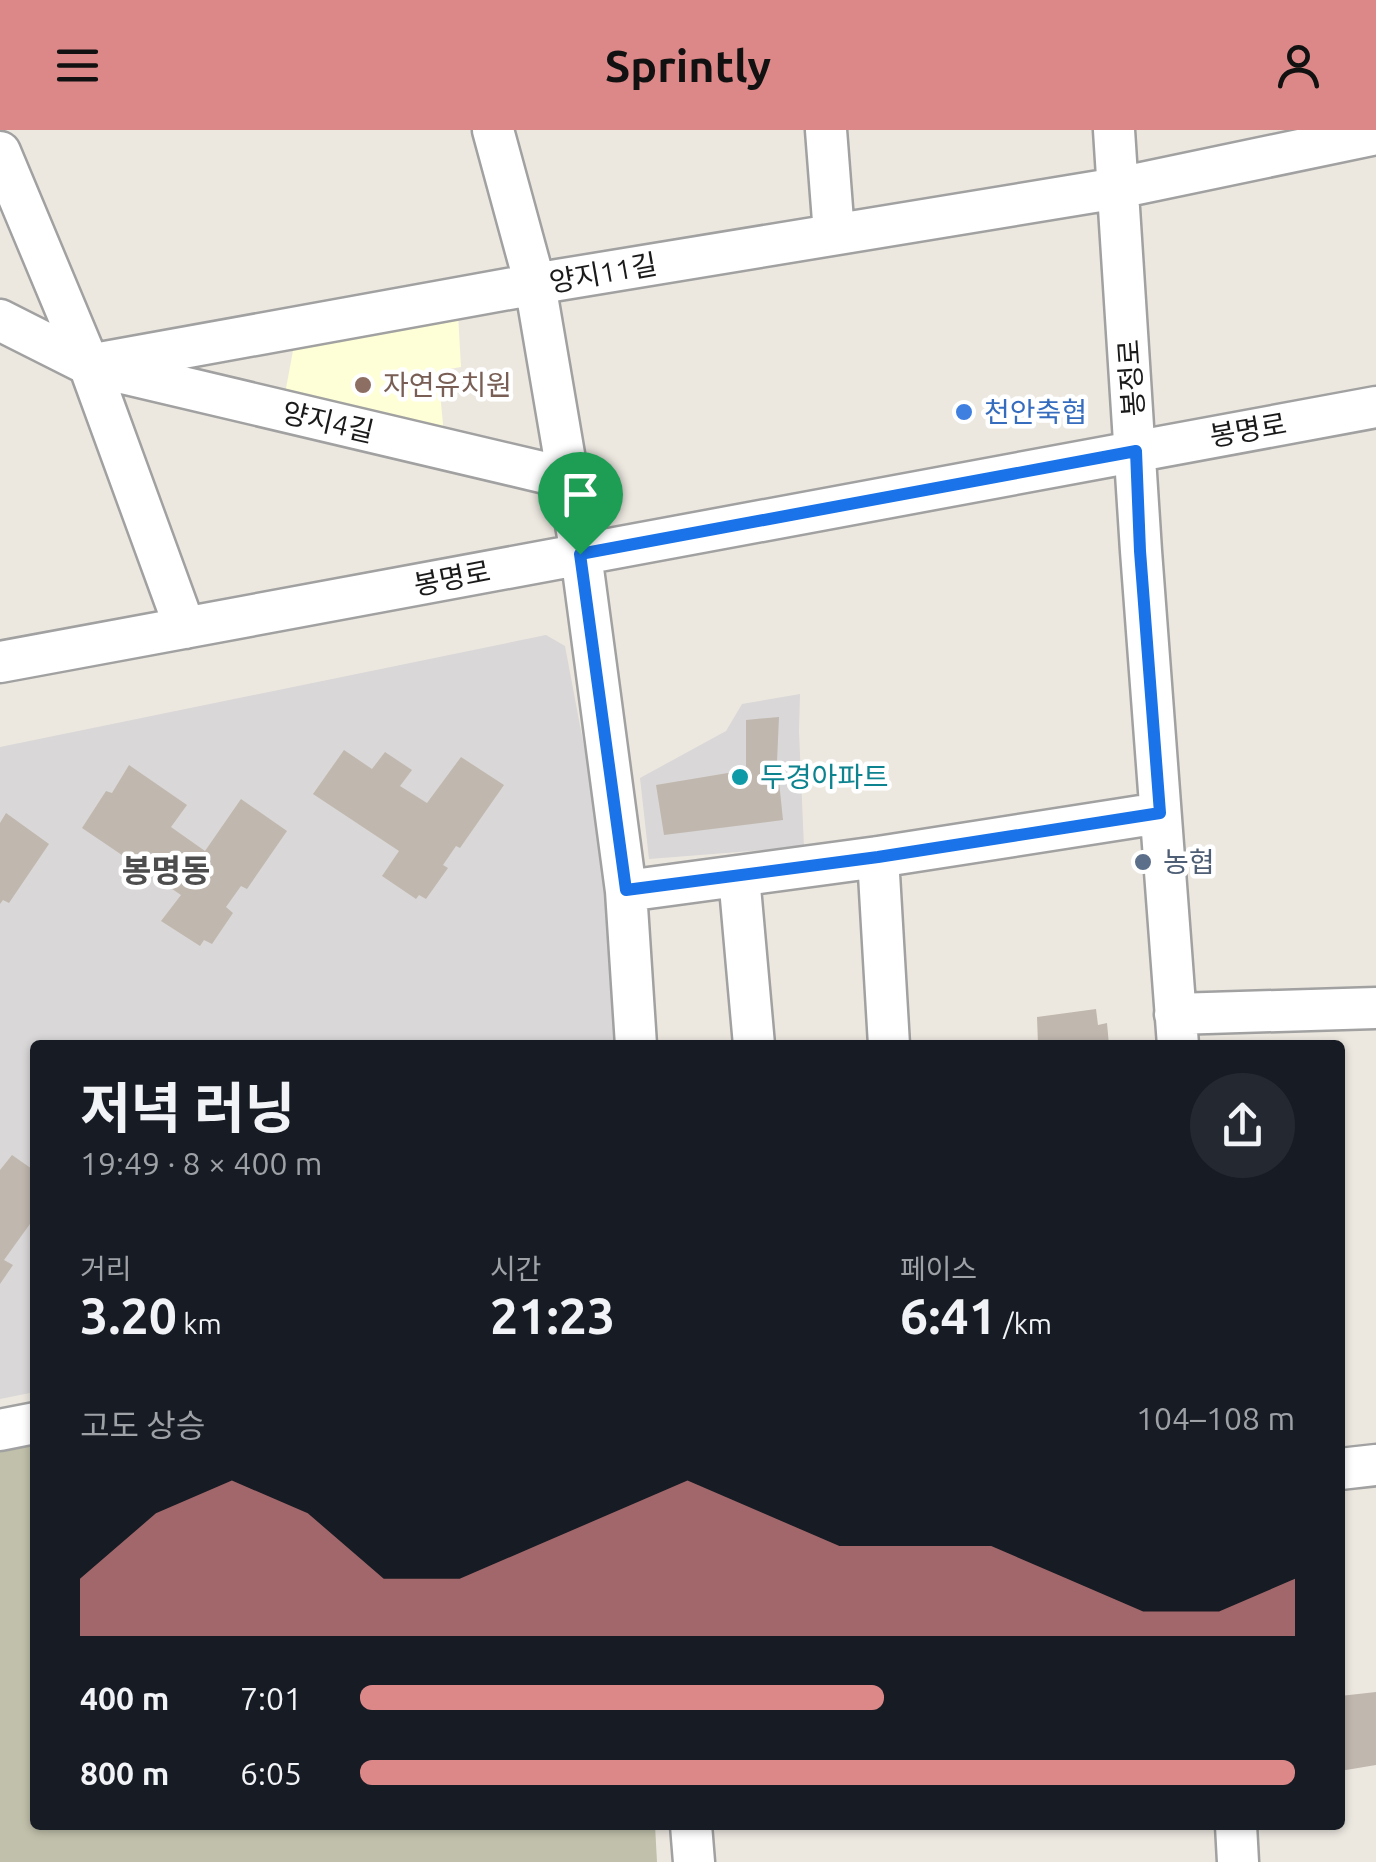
<!DOCTYPE html>
<html lang="ko">
<meta charset="utf-8">
<style>
body{margin:0;font-family:Ubuntu,"Noto Sans KR",sans-serif;background:#242831;color:#f1f3f6;height:100vh;display:flex;flex-direction:column;font-size:38px;white-space:nowrap}
*{box-sizing:border-box;margin:0}
p{font-size:32px;color:#9ea1a6}
.icon{flex:none;width:55px;height:55px;fill:none;stroke:currentColor;stroke-width:2;stroke-linecap:round;stroke-linejoin:round}
.map{position:relative;flex:1;overflow:hidden}
.sheet{position:absolute;left:30px;top:910px;width:1315px;height:790px;display:flex;flex-direction:column;background:#171b24;border-radius:10px;box-shadow:0 2px 8px #0004}
.sheet>*{flex:none}
.pin{position:absolute;display:grid;place-items:center;width:85px;height:85px;color:#fff;margin:-102px -42px;border-radius:50% 50% 50% 0;rotate:-45deg;box-shadow:0 0 10px #0007}
.pin .icon{rotate:45deg}
.round{display:grid;place-items:center;flex:none;width:105px;height:105px;border-radius:52px;background:#242831}
.overview{display:flex;align-items:center;justify-content:space-between;height:170px;padding:0 50px}
h1{font-size:55px;font-weight:700;line-height:75px}
.metrics{display:grid;grid-template-columns:repeat(3,1fr);gap:15px;height:170px;padding:10px 50px}
.metrics div{display:grid;align-content:center}
.metrics b{font-size:50px;font-weight:700}
.metrics small{font-size:28px;font-weight:400}
.metrics p{font-size:28px}
.chart{height:280px;padding:20px 50px}
.chart p{display:flex;justify-content:space-between}
.chart svg{width:100%;height:180px;margin-top:10px;fill:#d88;opacity:.7}
ul{padding:0 50px;list-style:none;font-size:32px}
li{display:grid;grid-template-columns:160px 120px 1fr;align-items:center;height:75px}
li i{height:25px;border-radius:12px;background:#d88}
header{display:flex;justify-content:space-between;align-items:center;height:130px;padding:0 50px;background:#d88;color:#111;font-size:45px;font-weight:700}
.map>svg:first-child{display:block}
.residential{fill:#d9d7d7}
.education{fill:#feffd6}
.construction{fill:#c0c0ab}
.building{fill:#c0b8af}
.lines{fill:none;stroke-linecap:round;stroke-linejoin:round}
.minor-casing{stroke:#a1a1a1;stroke-width:45}
.minor{stroke:#fff;stroke-width:40}
.route-casing{stroke:#fff;stroke-width:20}
.route{stroke:#1a73e8;stroke-width:12}
.education-dot{fill:#8d6e63;stroke:#fff;stroke-width:4}
.shop-dot{fill:#3f7fe0;stroke:#fff;stroke-width:4}
.culture-dot{fill:#0f9aa8;stroke:#fff;stroke-width:4}
.service-dot{fill:#5c6f8a;stroke:#fff;stroke-width:4}
.labels{text-anchor:middle;stroke-width:9;stroke-linejoin:round;paint-order:stroke}
.street-label{font-size:28px;fill:#1a1a1a;stroke:#fff}
.education-label{font-size:28px;fill:#785e54;stroke:#fff;text-anchor:start}
.shop-label{font-size:28px;fill:#366cbe;stroke:#fff;text-anchor:start}
.culture-label{font-size:28px;fill:#0d838f;stroke:#fff;text-anchor:start}
.service-label{font-size:28px;fill:#4e5e75;stroke:#fff;text-anchor:start}
.quarter-label{font-size:32px;font-weight:bold;fill:#4d4d4d;stroke:#fff}
</style>
<header><svg class="icon" aria-label="menu" viewBox="0 0 24 24"><path d="M4 6h16M4 12h16M4 18h16"/></svg>Sprintly<svg class="icon" aria-label="person" viewBox="0 0 24 24"><circle cx="12" cy="8" r="4"/><path d="M4 21q1-7 8-7t8 7"/></svg></header>
<div class="map">
<svg width="1376" height="1732" viewBox="0 0 1376 1732">
<rect width="100%" height="100%" fill="#ece8e0"/>
<path class="residential" d="M546,505L565,516L615,781L621,915H35V1262L0,1269V617Z
M800,564L799,602L804,717L649,729L640,648L726,601L742,574Z"/>
<path class="education" d="M458,184L461,237L438,241L444,305L284,269L295,210Z"/>
<path class="construction" d="M35,1308V1695H655L657,1732H0V1315Z"/>
<path class="building" d="M779,587L777,632L783,690L664,705L656,655L746,640V590Z
M344,620L372,639L385,622L412,640L400,656L427,673L461,627L504,655L460,718L456,716L443,735L448,738L426,769L419,765L416,769L382,746L399,721L313,664Z
M129,635L187,675L171,697L205,721L241,669L287,701L247,759L241,756L226,777L233,783L212,814L204,810L200,816L161,791L181,765L82,698L106,661L112,663Z
M6,683L49,714L9,773L3,770L0,774V693Z
M1096,879L1098,895L1107,893L1109,915H1038L1037,887Z
M12,1025L35,1041V1087L4,1130L13,1135L0,1154V1040Z
M1376,1562V1635L1340,1641V1566Z"/>
<g class="lines">
<defs>
<path id="minor" d="M493,0L535,154L581,424L626,761L636,915
M826,0L834,104
M1114,0L1141,421L1178,915
M0,22L89,235L185,498
M0,190L89,235L567,348
M89,235L558,150L1118,58L1376,4
M0,532L1376,277
M878,727L889,915
M739,746L754,915
M626,761L878,727L1160,683
M1175,884L1376,878
M0,1300L35,1293
M1340,1339L1376,1335
M691,1695L694,1732
M1236,1695L1238,1732"/>
</defs>
<use href="#minor" class="minor-casing"/>
<use href="#minor" class="minor"/>
</g>
<g class="lines">
<defs>
<path id="route" d="M1136,321L1140,421L1160,683L878,727L626,760L580,424Z"/>
</defs>
<use href="#route" class="route-casing"/>
<use href="#route" class="route"/>
</g>
<circle class="education-dot" cx="363" cy="255" r="10"/>
<circle class="shop-dot" cx="964" cy="282" r="10"/>
<circle class="culture-dot" cx="740" cy="647" r="10"/>
<circle class="service-dot" cx="1143" cy="732" r="10"/>
<g class="labels">
<g class="street-label">
<text transform="translate(603 143) rotate(-10)" y="10">양지11길</text>
<text transform="translate(1131 248) rotate(-94)" y="10">봉정로</text>
<text transform="translate(328 292) rotate(13)" y="10">양지4길</text>
<text transform="translate(1248 300) rotate(-10)" y="10">봉명로</text>
<text transform="translate(452 448) rotate(-11)" y="10">봉명로</text>
</g>
<g class="education-label">
<text x="383" y="265">자연유치원</text>
</g>
<g class="shop-label">
<text x="984" y="292">천안축협</text>
</g>
<g class="culture-label">
<text x="760" y="657">두경아파트</text>
</g>
<g class="service-label">
<text x="1163" y="742">농협</text>
</g>
<g class="quarter-label">
<text x="166" y="752">봉명동</text>
</g>
</g>
</svg>
<div class="pin" style="left:580px;top:424px;background:#1e9e55"><svg class="icon" aria-label="arrive" viewBox="0 0 24 24"><path d="M6 21V4h12l-3 4 3 4H6"/></svg></div>
<section class="sheet">
<div class="overview"><div><h1>저녁 러닝</h1><p>19:49 · 8 × 400 m</p></div><a class="round"><svg class="icon" aria-label="share" viewBox="0 0 24 24"><path d="M12 15V3M7 8l5-5 5 5M5 13v7h14v-7"/></svg></a></div>
<div class="metrics">
<div><p>거리</p><b>3.20<small> km</small></b></div>
<div><p>시간</p><b>21:23</b></div>
<div><p>페이스</p><b>6:41<small> /km</small></b></div>
</div>
<div class="chart"><p><span>고도 상승</span>104–108 m</p>
<svg viewBox="0 0 160 44" preserveAspectRatio="none"><path d="M0 44V30L10 14L20 6L30 14L40 30L50 30L60 22L70 14L80 6L90 14L100 22L110 22L120 22L130 30L140 38L150 38L160 30V44z"/></svg>
</div>
<ul>
<li><b>400 m</b>7:01<i style="width:56%"></i></li>
<li><b>800 m</b>6:05<i style="width:100%"></i></li>
</ul>
</section>
</div>
